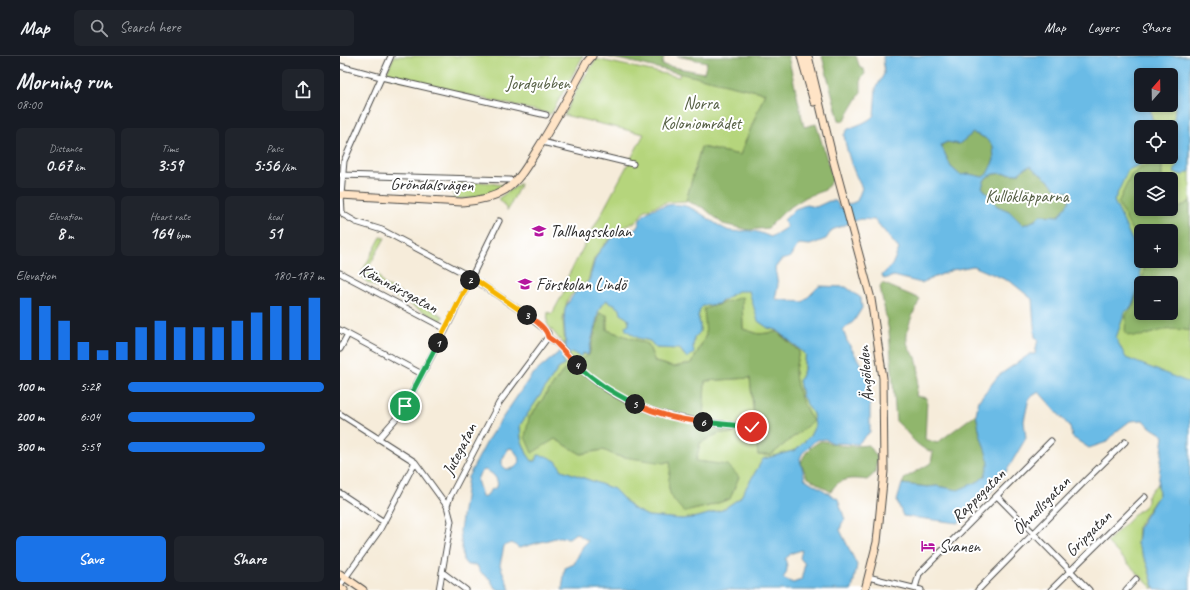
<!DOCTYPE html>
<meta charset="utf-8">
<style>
body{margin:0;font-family:Caveat,sans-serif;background:#20242c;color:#f1f3f6;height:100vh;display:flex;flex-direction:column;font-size:15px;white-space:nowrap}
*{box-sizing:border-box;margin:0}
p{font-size:13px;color:#9ea1a6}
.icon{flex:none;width:22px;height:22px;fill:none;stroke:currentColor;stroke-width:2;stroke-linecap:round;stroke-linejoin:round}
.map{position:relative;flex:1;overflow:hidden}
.side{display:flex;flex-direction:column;background:#171b24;width:340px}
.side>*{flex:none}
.needle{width:26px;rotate:20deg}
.controls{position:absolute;left:794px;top:12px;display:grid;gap:8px}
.controls a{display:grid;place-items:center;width:44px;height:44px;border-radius:6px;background:#171b24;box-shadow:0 2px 6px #0003;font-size:20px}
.pin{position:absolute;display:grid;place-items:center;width:34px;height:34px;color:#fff;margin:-17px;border:2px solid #fff;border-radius:50%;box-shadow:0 1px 4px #0007}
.km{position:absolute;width:20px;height:20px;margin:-10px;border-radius:50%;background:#222;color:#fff;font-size:11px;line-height:20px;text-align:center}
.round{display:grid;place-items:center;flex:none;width:42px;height:42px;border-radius:6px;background:#20242c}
.headline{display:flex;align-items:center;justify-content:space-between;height:68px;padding:0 16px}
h1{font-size:22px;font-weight:800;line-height:30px}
.stats{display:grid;grid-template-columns:repeat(3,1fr);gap:6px;height:68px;padding:4px 16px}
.stats div{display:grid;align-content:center;border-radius:6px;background:#20242c;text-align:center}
.stats b{font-size:17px;font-weight:800}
.stats small{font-size:11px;font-weight:400}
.stats p{font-size:11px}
.chart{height:112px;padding:8px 16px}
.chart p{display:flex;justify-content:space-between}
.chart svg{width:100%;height:72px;margin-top:4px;stroke:#1a73e8;stroke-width:6}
.cta{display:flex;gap:8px;margin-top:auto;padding:8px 16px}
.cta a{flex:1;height:46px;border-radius:6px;background:#1a73e8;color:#fff;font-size:16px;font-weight:800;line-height:46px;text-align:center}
.cta a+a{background:#20242c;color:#f1f3f6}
ul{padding:0 16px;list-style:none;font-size:13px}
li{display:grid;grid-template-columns:64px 48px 1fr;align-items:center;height:30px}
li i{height:10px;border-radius:5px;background:#1a73e8}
header{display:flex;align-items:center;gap:24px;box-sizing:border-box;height:56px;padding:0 20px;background:#171b24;border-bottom:1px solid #363941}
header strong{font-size:19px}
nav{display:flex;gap:22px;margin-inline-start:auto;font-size:14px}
.search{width:280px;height:36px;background:#20242c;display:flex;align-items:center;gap:10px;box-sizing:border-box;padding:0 14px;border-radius:6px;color:#9ea1a6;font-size:15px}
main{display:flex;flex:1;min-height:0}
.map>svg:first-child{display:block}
.green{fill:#b5d57c;stroke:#708054;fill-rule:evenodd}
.forest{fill:#90b66c;stroke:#5e704c}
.water{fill:#6bbbe6;stroke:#4b7388;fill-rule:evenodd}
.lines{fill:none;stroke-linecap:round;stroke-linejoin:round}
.street-casing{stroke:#494845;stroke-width:7}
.secondary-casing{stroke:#494845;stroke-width:9}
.street{stroke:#fff;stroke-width:5}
.secondary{stroke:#ffe4c6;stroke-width:7}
.split-1-casing{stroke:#fff;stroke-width:8}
.split-2-casing{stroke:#fff;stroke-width:8}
.split-3-casing{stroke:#fff;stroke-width:8}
.split-4-casing{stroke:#fff;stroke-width:8}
.split-5-casing{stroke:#fff;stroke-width:8}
.split-6-casing{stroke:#fff;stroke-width:8}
.split-7-casing{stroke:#fff;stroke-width:8}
.split-1{stroke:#22a559;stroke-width:5}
.split-2{stroke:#f5b400;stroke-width:5}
.split-3{stroke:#f5b400;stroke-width:5}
.split-4{stroke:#f0652b;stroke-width:5}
.split-5{stroke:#22a559;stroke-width:5}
.split-6{stroke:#f0652b;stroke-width:5}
.split-7{stroke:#22a559;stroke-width:5}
.labels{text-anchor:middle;stroke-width:4;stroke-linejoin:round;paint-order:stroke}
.park-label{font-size:17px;fill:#545e43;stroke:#fff}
.street-label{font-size:17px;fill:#2b2b2b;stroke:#fff}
.poi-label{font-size:17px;fill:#2b2b2b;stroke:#fff;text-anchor:start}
</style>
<header>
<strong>Map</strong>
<div class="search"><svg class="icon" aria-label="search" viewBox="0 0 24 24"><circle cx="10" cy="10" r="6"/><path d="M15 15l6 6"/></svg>Search here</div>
<nav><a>Map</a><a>Layers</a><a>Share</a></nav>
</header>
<main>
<section class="side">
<div class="headline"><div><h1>Morning run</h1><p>08:00</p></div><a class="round"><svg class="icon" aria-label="share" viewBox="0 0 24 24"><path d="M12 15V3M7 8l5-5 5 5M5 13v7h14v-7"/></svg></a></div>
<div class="stats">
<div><p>Distance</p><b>0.67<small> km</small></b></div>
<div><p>Time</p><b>3:59</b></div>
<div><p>Pace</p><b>5:56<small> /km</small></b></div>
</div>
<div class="stats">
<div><p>Elevation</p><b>8<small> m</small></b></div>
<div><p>Heart rate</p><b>164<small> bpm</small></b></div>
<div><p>kcal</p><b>51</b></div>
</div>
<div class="chart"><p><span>Elevation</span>180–187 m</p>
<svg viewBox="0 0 160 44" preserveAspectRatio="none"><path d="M5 44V6M15 44V11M25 44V20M35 44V33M45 44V38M55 44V33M65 44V24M75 44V20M85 44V24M95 44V24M105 44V24M115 44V20M125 44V15M135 44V11M145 44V11M155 44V6"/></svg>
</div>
<ul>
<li><b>100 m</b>5:28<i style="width:100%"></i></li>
<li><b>200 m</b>6:04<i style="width:65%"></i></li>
<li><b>300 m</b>5:59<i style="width:70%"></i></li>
</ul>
<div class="cta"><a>Save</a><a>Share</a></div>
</section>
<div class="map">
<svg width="850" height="534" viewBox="0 0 850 534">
<rect width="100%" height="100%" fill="#fff"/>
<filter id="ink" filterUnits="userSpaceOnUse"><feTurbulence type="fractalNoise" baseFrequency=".025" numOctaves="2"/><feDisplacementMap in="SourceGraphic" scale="8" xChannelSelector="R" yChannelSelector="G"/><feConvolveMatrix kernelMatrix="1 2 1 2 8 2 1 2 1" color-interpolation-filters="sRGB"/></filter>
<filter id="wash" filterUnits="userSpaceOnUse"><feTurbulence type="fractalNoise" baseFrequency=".012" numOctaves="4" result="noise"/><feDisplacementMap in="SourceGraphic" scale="16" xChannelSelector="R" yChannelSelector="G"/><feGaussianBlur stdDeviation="0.9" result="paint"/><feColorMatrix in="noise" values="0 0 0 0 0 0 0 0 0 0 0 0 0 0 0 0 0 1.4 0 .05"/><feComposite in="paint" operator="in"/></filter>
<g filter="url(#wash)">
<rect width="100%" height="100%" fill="#f6ecda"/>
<path class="green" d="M54,0H243L211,58L49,21L46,19Z
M797,0H850V335L795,314L739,245L785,169L774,145L778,135ZM801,19H831V49H801ZM801,71H831V101H801ZM801,123H831V153H801ZM801,175H831V205H801ZM801,227H831V257H801Z
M256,3L339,21L340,17L425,37L400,99L361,91L346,145L327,146L305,154L296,166L281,172L264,189L254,203L248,225L231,239L227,245L223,263L225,290L207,268L208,256L212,258L225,234L228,220L304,78L224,59L240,28Z
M113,126L129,129C139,122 153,129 165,129C150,140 132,144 114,142Z
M181,127L168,154H167L159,142Z
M41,181L45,182L28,212L38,218L43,228L103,260L101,265L27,226L21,221L22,216Z
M410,234L418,265L428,272L436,274L466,299L464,304V314L459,325L462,340L473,358L475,370L470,380L456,394L423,403L400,442L382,454L358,461L342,463L308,460L292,452L274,433L222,414L216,405L197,400L195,405H192L187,398L181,383L180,369L218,313L224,309L223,303L232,296L240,301L242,297L248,299L259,253L262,248L267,244L268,246L275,248L280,253L281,258L289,264V268L286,274L298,282L310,285L316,292L340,293L344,299L353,292L354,282C366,274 355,261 360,253C363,247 373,250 378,248C385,245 390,238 397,235C400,234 406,235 410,234ZM402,241L403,273L419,278L437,276L459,295C458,302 455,310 455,317C456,334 464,351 473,365L431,399H418L410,322L365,325L363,363L393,373V378L379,377L360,387L356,405L372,407L390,443L366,451L344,456L329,433L331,411L330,405L277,400L263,394L241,398L215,383L189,362L223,315L233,307L249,300L267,259V274L308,288L315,306L334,311L352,307L366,279Z
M818,428L819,438L798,470L797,488L807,508L814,532L813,533L767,486L796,457L805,450L807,446V441L813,432Z"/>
<path class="forest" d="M265,0H324L322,9L364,17L367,6L337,0H448L464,71L476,68L493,123L485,134L466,141L446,154L428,172L409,174L383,168L364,152L346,145L361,91L400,99L425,37Z
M482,0H516L520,12L524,13L525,18L521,22V36L504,65L499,64Z
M633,77L645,82L653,90L654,104L648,118L643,121L629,118L620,119L611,111L601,89L607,86L619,88Z
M812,101H822V123H801V153H809L811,156L817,160L841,151L850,145V275C842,273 833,273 825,274C811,276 798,285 785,277L786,259L791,253L801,230V257H831V227H802L805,205H831V175H801V185L791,173L778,147L791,119L807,108Z
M690,109L709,125L716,133L730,136L729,146L719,160L701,159L696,164L683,169L669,155L657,150L642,131C643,129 644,124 646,122C653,115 669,118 678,118L684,113Z
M542,227L580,243C572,261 557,286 576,301L579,316L576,340L587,342L585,383L597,387L636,358L640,378L650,406L645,420L639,425L618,435L597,430L588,431L562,428L565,422L591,407L593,396C574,391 571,378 556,365L549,275L540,231Z
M402,241L403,273L419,278L437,276L459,295C458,302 455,310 455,317C456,334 464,351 473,365L431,399H418L410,322L365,325L363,363L393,373V378L379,377L360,387L356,405L388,409L399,421L390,443L366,451L344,456C339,450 330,442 329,433C327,424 332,415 330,405L324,407L277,400L263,394L241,398L215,383L192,397L185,381L189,362L223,315L233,307L249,299L260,257L267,259V274L308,288L315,306L334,311L352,307L366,279L364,253Z
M481,385C486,385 489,387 494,388C502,391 520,390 529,389L537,401L535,417L527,424C513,422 498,421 491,436L467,421L461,407C464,397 472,389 481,385Z"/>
<path class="water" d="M543,0H850V115L843,119L834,117L839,103L831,88V71H801V101H808L806,106L788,114L774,145L799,199L801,225L791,252L785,256L776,282L786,302L850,327V534H815L807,508L797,488L799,471L819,438L818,428L824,380C816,374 809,372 803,364L790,365L777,375L767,386L749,392L732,381L730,371L699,336L689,342L684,365L686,382L666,416L647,441L618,467L563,460L557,445L562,428L588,431L597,430L618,434L639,425L645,420L649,406L640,378L636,358L639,344L658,320L690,298H695L698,283L695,281L692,243L671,226L633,210L612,214L581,227L554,220L544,223L542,219L552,209L559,193L535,164L520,163L492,174L486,183L470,189L459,188L449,202L441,204L435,212L438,229L435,243L463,246L479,230L506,231L521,242L522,252L514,265L503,274L507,285L530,324V376L518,388L493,387L485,383L476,384L462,398L460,403L465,423L498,443L505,464L502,467L500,474L517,509L512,534H222L225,512L234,508L243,490L248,485L236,477L229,482L219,481L179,492L172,487L164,490L160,509L170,534H160L155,532L150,523L140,516L137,509H127L123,504L120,475L128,421L150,380L191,320L226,290L224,266L225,252L228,247L234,238L249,225L255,203L260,194L282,173C287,172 292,175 296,172C299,170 299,167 300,164C305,155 314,152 323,150C352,143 364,163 387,174C394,177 404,174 411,175C418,175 425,179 431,181L447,171L444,164L455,153L466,149L476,151L489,145H496L500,152L517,145L522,132C513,115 507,98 504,79L508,73L523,67L530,63L534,59L536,32L544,18ZM801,19H831V35L835,52L834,64L823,68L812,64L810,49H801ZM633,77L645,82L653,90L654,104L647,118L643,121L629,118L620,119L611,111L601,89L607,86L619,88ZM690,110L709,125L716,133L730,136L729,146L719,160L700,159L696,164L683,169L669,155L657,150L642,131C643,129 644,124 646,122C653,115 669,118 678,118L684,113ZM397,235H409L418,265L428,272L437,274L466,299L464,304V314L459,325L462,340L473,358L475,370L470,380L456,394L423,403L400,442L382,454L358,461L342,463L308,460L292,452L274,433L222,414L216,405L206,400L198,399L195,405H192L187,398L181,383L180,369L218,313L224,309L223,303L232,296L240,301L243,297L248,299L259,254L262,248L267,244L270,248H275L276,251L280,253L281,258L289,264V268L288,270H285L286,274L298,282L310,285L316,292L340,293L347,302L354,297L353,291L354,282L360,276V268L358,260L360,253L363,250L378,248ZM171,392C182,400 182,414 166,413L162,409V404L168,393ZM144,414C151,415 160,423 157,431L151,434L147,439L144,441L142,440L137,424L139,419ZM462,494L460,502L465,508L461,524L453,527L443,522C448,516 448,510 445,503L452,497Z"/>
</g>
<g filter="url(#ink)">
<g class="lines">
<defs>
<path id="street" d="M51,0L4,105L1,139L2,156L4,159L16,166L42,174L131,221L181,255L203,272L208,277V281C225,291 235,310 250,321C301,362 350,365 412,371
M0,10L41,21L206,59
M202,86L293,108
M1,119L170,124
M0,217L106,273
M0,274L82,318
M0,293L8,278
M0,358L75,406L107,450
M38,383L61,357L106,273L159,165
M0,437L44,466
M657,440L749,534
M102,516L126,534
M528,521L581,534
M0,529L39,475L75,406
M575,532L579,518L711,385
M99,534L111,465L107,450L110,441L159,347L208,281
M638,534L748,422L785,386
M711,534L805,441
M786,534L796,523"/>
<path id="secondary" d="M461,0L474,46
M468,0L493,103L531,243L543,322L544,415L542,436L537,486L525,534
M0,139L122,146C137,145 152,142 165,134C180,124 188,108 197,94C215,65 231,36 247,6L252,0
M0,518L23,534
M0,531L4,534"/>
</defs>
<use href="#street" class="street-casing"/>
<use href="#secondary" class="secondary-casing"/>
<use href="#street" class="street"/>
<use href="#secondary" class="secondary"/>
</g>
</g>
<g class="lines" filter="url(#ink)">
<defs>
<path id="split-1" d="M65,350L98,287"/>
<path id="split-2" d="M98,287L130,224"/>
<path id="split-3" d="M130,224L131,221L136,224L187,259"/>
<path id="split-4" d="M187,259C195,265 206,271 208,281L215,286L237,309"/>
<path id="split-5" d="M237,309C256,327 272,336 295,348"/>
<path id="split-6" d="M295,348C317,358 340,364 363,366"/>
<path id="split-7" d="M363,366L412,371"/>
</defs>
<use href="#split-1" class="split-1-casing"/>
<use href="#split-2" class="split-2-casing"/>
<use href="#split-3" class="split-3-casing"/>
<use href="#split-4" class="split-4-casing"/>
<use href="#split-5" class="split-5-casing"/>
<use href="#split-6" class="split-6-casing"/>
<use href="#split-7" class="split-7-casing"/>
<use href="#split-1" class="split-1"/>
<use href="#split-2" class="split-2"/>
<use href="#split-3" class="split-3"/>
<use href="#split-4" class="split-4"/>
<use href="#split-5" class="split-5"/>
<use href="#split-6" class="split-6"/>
<use href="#split-7" class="split-7"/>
</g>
<defs>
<symbol id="school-bare" viewBox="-9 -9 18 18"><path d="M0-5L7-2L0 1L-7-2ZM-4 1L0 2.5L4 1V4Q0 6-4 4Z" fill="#b5179e" stroke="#fff" stroke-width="2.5" paint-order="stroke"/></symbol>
<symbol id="hotel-bare" viewBox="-9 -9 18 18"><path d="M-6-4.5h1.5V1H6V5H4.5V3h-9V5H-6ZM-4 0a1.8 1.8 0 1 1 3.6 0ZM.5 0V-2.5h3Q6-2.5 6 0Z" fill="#b5179e" stroke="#fff" stroke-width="2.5" paint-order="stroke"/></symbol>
</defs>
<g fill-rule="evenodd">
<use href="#school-bare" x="189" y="165" width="20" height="20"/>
<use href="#school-bare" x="175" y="218" width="20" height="20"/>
<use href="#hotel-bare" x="578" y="480" width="20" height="20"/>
</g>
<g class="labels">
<g class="park-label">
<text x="198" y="33">Jordgubben</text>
<text x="361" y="53">Norra<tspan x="361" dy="20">Koloniområdet</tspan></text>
<text x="687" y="146">Kullökläpparna</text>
</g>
<g class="street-label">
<text transform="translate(92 128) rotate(1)" y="6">Gröndalsvägen</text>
<text transform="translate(59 232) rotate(28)" y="6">Kämnärsgatan</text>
<text transform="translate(525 318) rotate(-95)" y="6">Ängöleden</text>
<text transform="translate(119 393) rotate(-63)" y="6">Jutegatan</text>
<text transform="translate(638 439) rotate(-45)" y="6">Rappegatan</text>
<text transform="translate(701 449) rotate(-46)" y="6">Öhnellsgatan</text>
<text transform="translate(748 477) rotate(-45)" y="6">Gripgatan</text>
</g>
<g class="poi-label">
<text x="210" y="181">Tallhagsskolan</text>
<text x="196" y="234">Förskolan Lindö</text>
<text x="599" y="496">Svanen</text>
</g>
</g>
</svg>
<div class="controls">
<a><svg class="needle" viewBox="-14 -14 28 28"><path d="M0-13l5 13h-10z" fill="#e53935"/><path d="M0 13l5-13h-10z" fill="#9ea1a6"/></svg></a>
<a><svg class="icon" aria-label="locate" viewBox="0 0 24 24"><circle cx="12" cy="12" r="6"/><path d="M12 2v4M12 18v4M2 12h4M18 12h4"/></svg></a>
<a><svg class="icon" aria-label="layers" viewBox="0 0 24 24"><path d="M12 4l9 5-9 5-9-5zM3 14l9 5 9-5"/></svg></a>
<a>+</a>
<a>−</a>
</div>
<div class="pin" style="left:65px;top:350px;background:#1e9e55"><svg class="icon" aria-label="arrive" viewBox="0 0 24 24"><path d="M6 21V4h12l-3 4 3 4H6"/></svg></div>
<div class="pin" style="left:412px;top:371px;background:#d93025"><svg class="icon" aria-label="check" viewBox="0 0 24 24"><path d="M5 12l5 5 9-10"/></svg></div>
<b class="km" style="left:98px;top:287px">1</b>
<b class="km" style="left:130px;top:224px">2</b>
<b class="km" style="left:187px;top:259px">3</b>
<b class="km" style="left:237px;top:309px">4</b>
<b class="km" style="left:295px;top:348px">5</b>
<b class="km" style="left:363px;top:366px">6</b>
</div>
</main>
